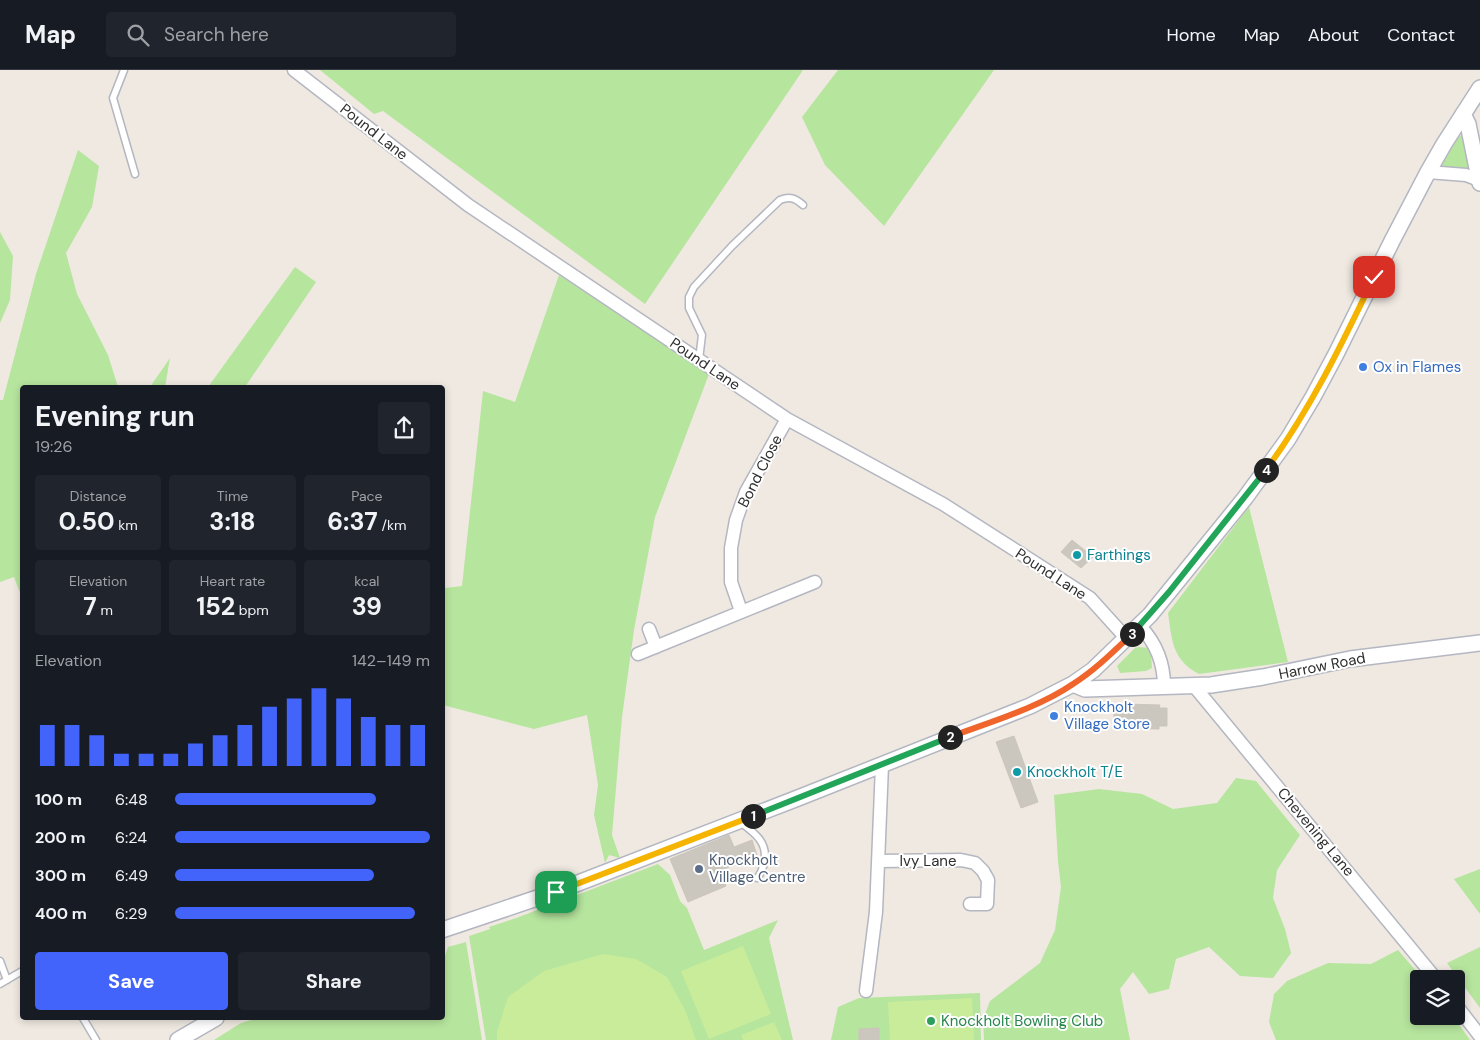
<!DOCTYPE html>
<meta charset="utf-8">
<style>
body{margin:0;font-family:"DM Sans",sans-serif;background:#20242c;color:#f1f3f6;height:100vh;display:flex;flex-direction:column;font-size:19px;white-space:nowrap}
*{box-sizing:border-box;margin:0}
p{font-size:16px;color:#9ea1a6}
.icon{flex:none;width:28px;height:28px;fill:none;stroke:currentColor;stroke-width:2;stroke-linecap:round;stroke-linejoin:round}
.map{position:relative;flex:1;overflow:hidden}
.side{position:absolute;left:20px;top:315px;width:425px;height:635px;display:flex;flex-direction:column;background:#171b24;border-radius:5px;box-shadow:0 2px 8px #0003}
.side>*{flex:none}
.fabs{position:absolute;left:1410px;top:900px;display:grid;gap:10px}
.fabs a{display:grid;place-items:center;width:55px;height:55px;border-radius:5px;background:#171b24;box-shadow:0 2px 8px #0003;font-size:25px}
.pin{position:absolute;display:grid;place-items:center;width:42px;height:42px;color:#fff;margin:-21px;border-radius:10px;box-shadow:0 2px 8px #0006}
.km{position:absolute;width:25px;height:25px;margin:-12px;border-radius:50%;background:#222;color:#fff;font-size:14px;line-height:25px;text-align:center}
.round{display:grid;place-items:center;flex:none;width:52px;height:52px;border-radius:5px;background:#20242c}
.overview{display:flex;align-items:center;justify-content:space-between;height:85px;padding:0 15px}
h1{font-size:28px;font-weight:700;line-height:38px}
.figures{display:grid;grid-template-columns:repeat(3,1fr);gap:8px;height:85px;padding:5px 15px}
.figures div{display:grid;align-content:center;border-radius:5px;background:#20242c;text-align:center}
.figures b{font-size:25px;font-weight:700}
.figures small{font-size:14px;font-weight:400}
.figures p{font-size:14px}
.chart{height:140px;padding:10px 15px}
.chart p{display:flex;justify-content:space-between}
.chart svg{width:100%;height:90px;margin-top:5px;stroke:#4264fb;stroke-width:6}
.action{display:flex;gap:10px;margin-top:auto;padding:10px 15px}
.action a{flex:1;height:58px;border-radius:5px;background:#4264fb;color:#fff;font-size:20px;font-weight:700;line-height:58px;text-align:center}
.action a+a{background:#20242c;color:#f1f3f6}
ul{padding:0 15px;list-style:none;font-size:16px}
li{display:grid;grid-template-columns:80px 60px 1fr;align-items:center;height:38px}
li i{height:12px;border-radius:6px;background:#4264fb}
header{display:flex;align-items:center;gap:30px;box-sizing:border-box;height:70px;padding:0 25px;background:#171b24;border-bottom:1px solid #363941}
header strong{font-size:24px}
nav{display:flex;gap:28px;margin-inline-start:auto;font-size:18px}
.search{width:350px;height:45px;background:#20242c;display:flex;align-items:center;gap:12px;box-sizing:border-box;padding:0 18px;border-radius:5px;color:#9ea1a6;font-size:19px}
.map>svg:first-child{display:block}
.green{fill:#b6e59e}
.pitch{fill:#c9ec9a}
.building{fill:#cbc7bf;stroke:#cbc5ba}
.lines{fill:none;stroke-linecap:round;stroke-linejoin:round}
.service-casing{stroke:#b4b7c1;stroke-width:9}
.minor-casing{stroke:#b4b7c1;stroke-width:15}
.tertiary-casing{stroke:#b4b7c1;stroke-width:18}
.service{stroke:#fff;stroke-width:6}
.minor{stroke:#fff;stroke-width:12}
.tertiary{stroke:#fff;stroke-width:15}
.split-1-casing{stroke:#fff;stroke-width:10}
.split-2-casing{stroke:#fff;stroke-width:10}
.split-3-casing{stroke:#fff;stroke-width:10}
.split-4-casing{stroke:#fff;stroke-width:10}
.split-5-casing{stroke:#fff;stroke-width:10}
.split-1{stroke:#f5b400;stroke-width:6}
.split-2{stroke:#22a559;stroke-width:6}
.split-3{stroke:#f0652b;stroke-width:6}
.split-4{stroke:#22a559;stroke-width:6}
.split-5{stroke:#f5b400;stroke-width:6}
.shop-dot{fill:#3f7fe0;stroke:#fff;stroke-width:2}
.culture-dot{fill:#0f9aa8;stroke:#fff;stroke-width:2}
.service-dot{fill:#5c6f8a;stroke:#fff;stroke-width:2}
.leisure-dot{fill:#2e9e5b;stroke:#fff;stroke-width:2}
.labels{text-anchor:middle;stroke-width:4;stroke-linejoin:round;paint-order:stroke}
.street-label{font-size:15px;fill:#2e2e2e;stroke:#fff}
.shop-label{font-size:15px;fill:#366cbe;stroke:#fff;text-anchor:start}
.culture-label{font-size:15px;fill:#0d838f;stroke:#fff;text-anchor:start}
.service-label{font-size:15px;fill:#4e5e75;stroke:#fff;text-anchor:start}
.leisure-label{font-size:15px;fill:#27864d;stroke:#fff;text-anchor:start}
</style>
<header>
<strong>Map</strong>
<div class="search"><svg class="icon" aria-label="search" viewBox="0 0 24 24"><circle cx="10" cy="10" r="6"/><path d="M15 15l6 6"/></svg>Search here</div>
<nav><a>Home</a><a>Map</a><a>About</a><a>Contact</a></nav>
</header>
<div class="map">
<svg width="1480" height="970" viewBox="0 0 1480 970">
<rect width="100%" height="100%" fill="#efe9e1"/>
<path class="green" d="M320,0H803L645,234L383,41L374,44Z
M838,0H994L884,156L825,95L802,47Z
M1463,65L1470,102L1459,98L1440,99L1458,67Z
M78,80L99,96L92,137L66,183L77,224L108,285L118,317L22,318V528L14,507L0,512V330H3L36,204Z
M0,162L13,186L10,230L0,253Z
M295,197L316,212L245,317H208Z
M559,205L709,304L655,447L634,560L622,647L612,765L620,788L609,785L605,793L594,745L598,715L587,645L534,659L443,635V528L445,518L462,516L483,321L515,332Z
M170,288L165,317H150Z
M1249,437L1288,592L1199,604C1172,590 1172,570 1168,543Z
M1139,577L1148,578L1151,583L1152,598L1146,601L1120,603L1117,596L1135,578Z
M1236,708L1256,711L1300,765L1277,800L1273,828L1285,859L1291,883L1273,908L1240,906L1209,877L1176,889L1169,919L1149,924L1133,902L1120,919L1130,970H984L983,949L990,931L1040,893L1055,860L1061,817L1058,791L1054,725L1099,719L1142,724L1173,739L1217,733Z
M658,794L670,805L680,831L687,838L704,880L778,850L769,868L793,970H486L469,866L490,859L489,857L519,847Z
M1480,799V844L1454,809Z
M466,872L482,970H214L241,953L258,948H442L443,887L445,886L448,877Z
M1480,877V938L1447,893Z
M1398,880L1423,909H1419V946H1453L1470,970H1276L1269,952L1274,924L1287,911L1328,893L1371,894Z
M980,923L981,970H831L838,937L859,928Z"/>
<path class="pitch" d="M743,876L771,944L709,969L681,901Z
M603,884L636,889L667,907L685,940L696,970H497V962L508,927L544,901Z
M972,928L974,970H890L888,932Z
M774,952L782,970H743L741,965Z"/>
<path class="building" d="M1072,470L1093,487L1081,498L1061,482Z
M1122,634L1160,635L1159,638H1167V656H1159V659L1114,658V637H1122Z
M1014,666L1038,732L1021,738L996,672Z
M729,765L734,777L752,770L759,791L747,796L744,791L719,801L726,816L688,832L670,789Z
M879,958V970H859V959Z"/>
<g class="lines">
<defs>
<path id="service" d="M124,0L113,28L135,104
M699,290L702,265L689,238V227L694,217L732,176L780,130C790,126 795,128 803,135
M740,752C755,763 769,773 764,794C762,799 761,804 757,808
M0,891L7,910
M0,914L22,901
M83,948L96,970"/>
<path id="minor" d="M294,0L468,135L787,349L943,434L1090,528L1127,569
M1428,102L1466,105L1479,110
M741,541L731,512V478L736,450L746,422L787,349
M1140,556C1156,573 1164,592 1164,616
M649,559L656,577
M638,584L815,512
M1194,616L1436,909
M879,791L961,790L975,793L983,801L988,810L987,834H970
M866,921L876,842L882,695
M1456,935L1480,966"/>
<path id="tertiary" d="M1463,44L1468,54L1480,113
M1073,614L1085,619L1211,615L1263,607L1350,589L1480,573
M442,860L555,822L798,728L1030,636L1073,614L1093,600L1150,545L1245,428L1288,369L1313,327L1336,284L1392,171L1428,102L1444,74L1480,18
M178,970L216,948"/>
</defs>
<use href="#service" class="service-casing"/>
<use href="#minor" class="minor-casing"/>
<use href="#tertiary" class="tertiary-casing"/>
<use href="#service" class="service"/>
<use href="#minor" class="minor"/>
<use href="#tertiary" class="tertiary"/>
</g>
<g class="lines">
<defs>
<path id="split-1" d="M556,822L753,746"/>
<path id="split-2" d="M753,746L950,667"/>
<path id="split-3" d="M950,667C990,652 1038,638 1073,614C1095,600 1113,582 1132,564"/>
<path id="split-4" d="M1132,564L1169,522L1266,400"/>
<path id="split-5" d="M1266,400C1310,340 1342,274 1374,207"/>
</defs>
<use href="#split-1" class="split-1-casing"/>
<use href="#split-2" class="split-2-casing"/>
<use href="#split-3" class="split-3-casing"/>
<use href="#split-4" class="split-4-casing"/>
<use href="#split-5" class="split-5-casing"/>
<use href="#split-1" class="split-1"/>
<use href="#split-2" class="split-2"/>
<use href="#split-3" class="split-3"/>
<use href="#split-4" class="split-4"/>
<use href="#split-5" class="split-5"/>
</g>
<g class="shop-dot">
<circle cx="1363" cy="297" r="5"/>
<circle cx="1054" cy="646" r="5"/>
</g>
<g class="culture-dot">
<circle cx="1077" cy="485" r="5"/>
<circle cx="1017" cy="702" r="5"/>
</g>
<circle class="service-dot" cx="699" cy="799" r="5"/>
<circle class="leisure-dot" cx="931" cy="951" r="5"/>
<g class="labels">
<g class="street-label">
<text transform="translate(374 62) rotate(38)" y="5">Pound Lane</text>
<text transform="translate(705 294) rotate(34)" y="5">Pound Lane</text>
<text transform="translate(760 401) rotate(-63)" y="5">Bond Close</text>
<text transform="translate(1051 504) rotate(33)" y="5">Pound Lane</text>
<text transform="translate(1322 596) rotate(-11)" y="5">Harrow Road</text>
<text transform="translate(1316 762) rotate(50)" y="5">Chevening Lane</text>
<text x="928" y="796">Ivy Lane</text>
</g>
<g class="shop-label">
<text x="1373" y="302">Ox in Flames</text>
<text x="1064" y="642">Knockholt<tspan x="1064" dy="17">Village Store</tspan></text>
</g>
<g class="culture-label">
<text x="1087" y="490">Farthings</text>
<text x="1027" y="707">Knockholt T/E</text>
</g>
<g class="service-label">
<text x="709" y="795">Knockholt<tspan x="709" dy="17">Village Centre</tspan></text>
</g>
<g class="leisure-label">
<text x="941" y="956">Knockholt Bowling Club</text>
</g>
</g>
</svg>
<div class="fabs">
<a><svg class="icon" aria-label="layers" viewBox="0 0 24 24"><path d="M12 4l9 5-9 5-9-5zM3 14l9 5 9-5"/></svg></a>
</div>
<div class="pin" style="left:556px;top:822px;background:#1e9e55"><svg class="icon" aria-label="arrive" viewBox="0 0 24 24"><path d="M6 21V4h12l-3 4 3 4H6"/></svg></div>
<div class="pin" style="left:1374px;top:207px;background:#d93025"><svg class="icon" aria-label="check" viewBox="0 0 24 24"><path d="M5 12l5 5 9-10"/></svg></div>
<b class="km" style="left:753px;top:746px">1</b>
<b class="km" style="left:950px;top:667px">2</b>
<b class="km" style="left:1132px;top:564px">3</b>
<b class="km" style="left:1266px;top:400px">4</b>
<section class="side">
<div class="overview"><div><h1>Evening run</h1><p>19:26</p></div><a class="round"><svg class="icon" aria-label="share" viewBox="0 0 24 24"><path d="M12 15V3M7 8l5-5 5 5M5 13v7h14v-7"/></svg></a></div>
<div class="figures">
<div><p>Distance</p><b>0.50<small> km</small></b></div>
<div><p>Time</p><b>3:18</b></div>
<div><p>Pace</p><b>6:37<small> /km</small></b></div>
</div>
<div class="figures">
<div><p>Elevation</p><b>7<small> m</small></b></div>
<div><p>Heart rate</p><b>152<small> bpm</small></b></div>
<div><p>kcal</p><b>39</b></div>
</div>
<div class="chart"><p><span>Elevation</span>142–149 m</p>
<svg viewBox="0 0 160 44" preserveAspectRatio="none"><path d="M5 44V24M15 44V24M25 44V29M35 44V38M45 44V38M55 44V38M65 44V33M75 44V29M85 44V24M95 44V15M105 44V11M115 44V6M125 44V11M135 44V20M145 44V24M155 44V24"/></svg>
</div>
<ul>
<li><b>100 m</b>6:48<i style="width:79%"></i></li>
<li><b>200 m</b>6:24<i style="width:100%"></i></li>
<li><b>300 m</b>6:49<i style="width:78%"></i></li>
<li><b>400 m</b>6:29<i style="width:94%"></i></li>
</ul>
<div class="action"><a>Save</a><a>Share</a></div>
</section>
</div>
